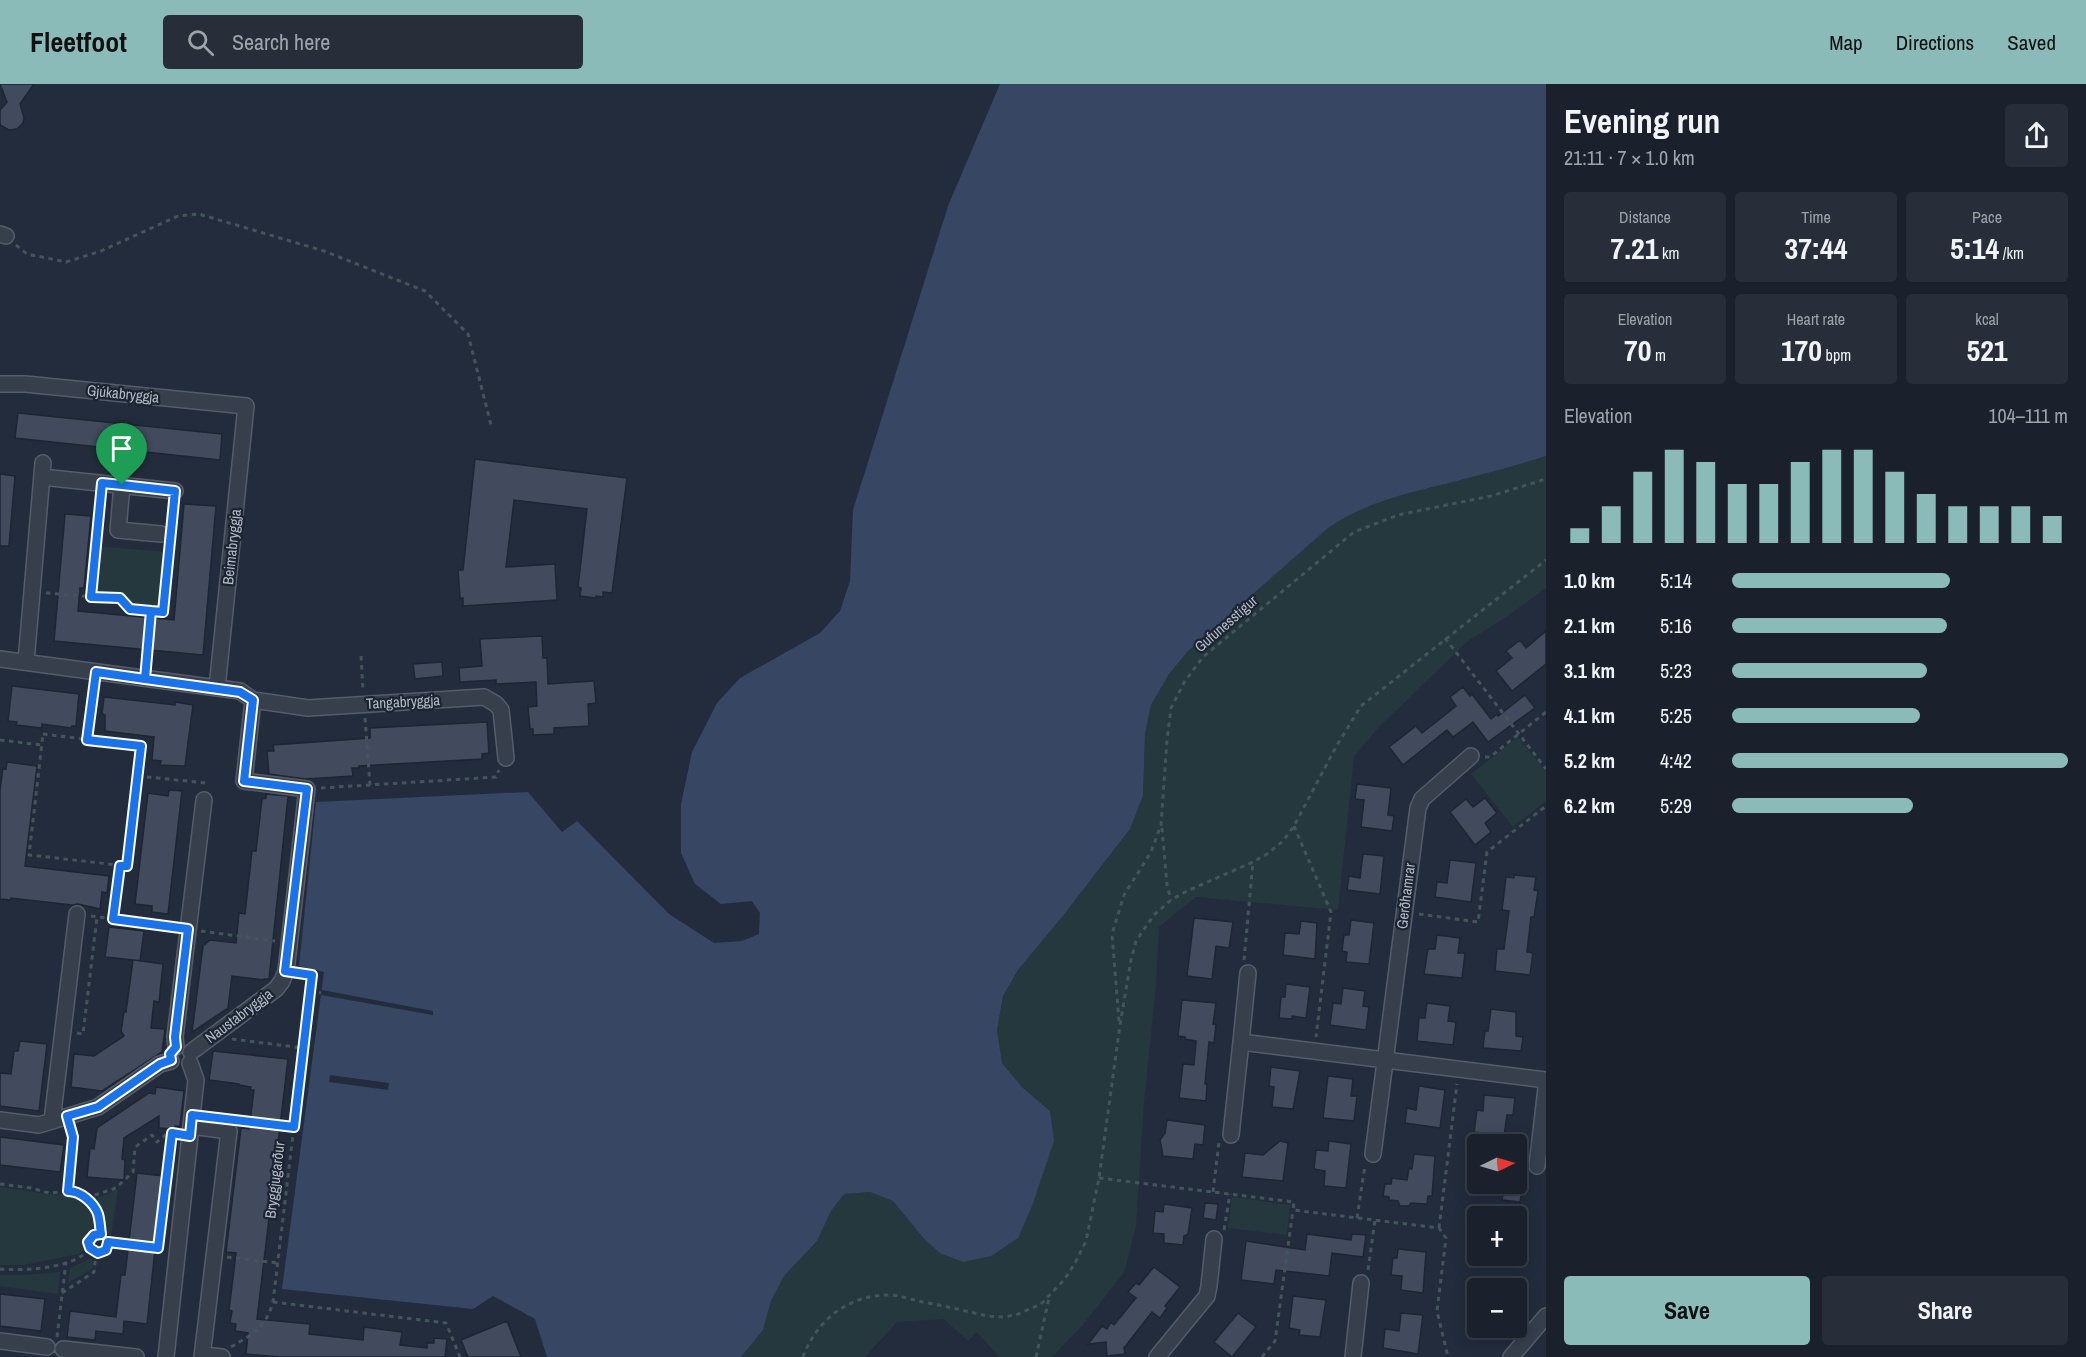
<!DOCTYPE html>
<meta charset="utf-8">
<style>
body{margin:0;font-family:"Archivo Narrow",sans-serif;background:#272e39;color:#f1f3f6;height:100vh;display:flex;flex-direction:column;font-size:22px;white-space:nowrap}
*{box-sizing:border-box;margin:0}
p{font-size:20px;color:#9fa3aa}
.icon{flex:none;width:33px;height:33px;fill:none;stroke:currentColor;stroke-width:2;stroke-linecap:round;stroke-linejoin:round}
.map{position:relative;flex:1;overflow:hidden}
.side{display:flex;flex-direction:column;background:#1a212d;width:540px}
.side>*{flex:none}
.needle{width:39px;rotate:85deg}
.tools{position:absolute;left:1467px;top:1050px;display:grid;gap:12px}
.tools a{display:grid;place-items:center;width:60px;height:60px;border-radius:6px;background:#1a212d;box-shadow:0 3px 15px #0003,0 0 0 2px #383e49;font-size:30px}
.pin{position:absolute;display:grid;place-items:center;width:51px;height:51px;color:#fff;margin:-62px -26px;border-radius:50% 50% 50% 0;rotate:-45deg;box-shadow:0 0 6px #0007}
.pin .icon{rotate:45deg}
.round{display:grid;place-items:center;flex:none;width:63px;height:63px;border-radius:6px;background:#272e39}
.head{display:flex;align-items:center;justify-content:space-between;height:102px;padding:0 18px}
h1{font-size:33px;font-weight:700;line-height:45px}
.figures{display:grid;grid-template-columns:repeat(3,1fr);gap:9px;height:102px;padding:6px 18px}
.figures div{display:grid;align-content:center;border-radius:6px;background:#272e39;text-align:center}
.figures b{font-size:30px;font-weight:700}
.figures small{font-size:16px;font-weight:400}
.figures p{font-size:16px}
.chart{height:168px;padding:12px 18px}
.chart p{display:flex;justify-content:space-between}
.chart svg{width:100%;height:108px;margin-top:6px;stroke:#8bbbb9;stroke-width:6}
.action{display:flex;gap:12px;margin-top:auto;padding:12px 18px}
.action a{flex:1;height:69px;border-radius:6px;background:#8bbbb9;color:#111;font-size:24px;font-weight:700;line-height:69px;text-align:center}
.action a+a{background:#272e39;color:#f1f3f6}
ul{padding:0 18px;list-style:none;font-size:20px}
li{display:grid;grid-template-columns:96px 72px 1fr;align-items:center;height:45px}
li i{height:15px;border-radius:8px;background:#8bbbb9}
header{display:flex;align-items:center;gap:36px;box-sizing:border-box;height:84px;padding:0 30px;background:#8bbbb9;color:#111}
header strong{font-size:28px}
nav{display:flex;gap:33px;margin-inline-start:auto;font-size:21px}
.search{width:420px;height:54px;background:#272e39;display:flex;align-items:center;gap:15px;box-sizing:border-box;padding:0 21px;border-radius:6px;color:#9fa3aa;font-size:22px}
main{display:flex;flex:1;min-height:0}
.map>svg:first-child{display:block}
.green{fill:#25383d}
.water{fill:#374663}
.pier{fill:#232c3c}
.building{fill:#424b5e;stroke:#1e2533;stroke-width:1.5}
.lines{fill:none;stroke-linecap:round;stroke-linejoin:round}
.minor-casing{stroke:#555c6a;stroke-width:18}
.path{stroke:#43555a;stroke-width:3;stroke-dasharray:4.5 4.5;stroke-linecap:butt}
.minor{stroke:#373e4c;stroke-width:15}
.route-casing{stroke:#fff;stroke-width:12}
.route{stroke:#1a73e8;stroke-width:8}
.labels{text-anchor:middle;stroke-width:4.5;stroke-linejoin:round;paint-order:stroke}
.street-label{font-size:15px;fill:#b3b9c8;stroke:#1c2331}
</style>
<header>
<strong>Fleetfoot</strong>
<div class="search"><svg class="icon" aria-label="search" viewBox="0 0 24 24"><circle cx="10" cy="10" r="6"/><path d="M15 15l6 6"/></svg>Search here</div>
<nav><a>Map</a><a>Directions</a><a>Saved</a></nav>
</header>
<main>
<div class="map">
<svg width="1546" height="1273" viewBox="0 0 1546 1273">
<rect width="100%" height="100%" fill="#232c3c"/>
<path class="green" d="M1546,372V504L1506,533L1468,557L1377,645L1354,673L1338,826L1196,813L1159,843L1156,901L1144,1019L1136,1142L1125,1187L1082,1242L1052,1273H999L977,1248L968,1257L944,1235L897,1238L865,1273H741L763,1246L771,1217L784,1192L817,1157L831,1127L844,1110L870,1108L893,1117L925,1156L940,1169L1050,1027L1022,1003L1002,979L997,946L1003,912L1018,886L1062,833L1130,745L1143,712L1145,650L1151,621L1169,590L1188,567L1328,444C1366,418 1408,409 1453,398C1484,390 1515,382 1546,372Z
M99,462L164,468L159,524L132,522L123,510L95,508Z
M1518,653L1546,688V717L1513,743L1471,690Z
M0,1103L47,1110L75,1111L85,1117L94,1133L95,1139L86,1152L83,1166L79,1170L23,1181H0Z
M118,1105L111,1153L106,1149L103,1129L94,1116Z
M1232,1113L1290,1121L1287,1151L1228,1144Z
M92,1174L93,1184L68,1199L70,1184Z
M60,1188L58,1210L0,1202V1191H25Z"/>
<path class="water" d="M1000,0H1546V372C1515,382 1484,390 1453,398C1408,409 1366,418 1328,444L1188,567L1169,590L1151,621L1145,650L1143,712L1130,745L1062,833L1018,886L1003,912L997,946L1002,979L1022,1003L1050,1027L1054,1057L1032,1122L1018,1154L991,1172L963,1178L940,1169L925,1156L893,1117L870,1108L844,1110L831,1127L817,1157L784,1192L771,1217L763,1246L741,1273H547L535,1235L493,1212L473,1225L282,1205L324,888L299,882L316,718L528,708L562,748L577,737L669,830L714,859L742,857L759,850L760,829L752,817L721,820L695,800L681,769V720L692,668L717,619L740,594L820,549L840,527L850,497L853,426L948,122Z"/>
<path class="pier" d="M322,906L433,927V931L321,911Z
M330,991L389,999L388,1006L329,998Z"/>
<path class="building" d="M0,0H34L20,20L24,34L23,39L17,45L9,46L0,41V26L7,18Z
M18,329L222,350L220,376L15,354Z
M475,375L627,394L612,509L603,508V513L596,512V514L580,512L581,504L578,503L587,425L514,416L506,483L555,480L557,516L463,522V514H460L458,486H463Z
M0,390L15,392L9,462H0Z
M184,420L216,422L203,571L54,557L65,430L91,432L84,504H80L78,527L174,536Z
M1546,547V580L1512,607L1496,587L1512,574L1506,567L1520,556L1526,564Z
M542,552L543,574H547L548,600L594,597L596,619L588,620L589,642L554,644V650L533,651V645H530L528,623L537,622L536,598L496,600V596L460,598L459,584L482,582L480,555Z
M442,578L443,592L415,595L413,580Z
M12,602L79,610L76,642H72L71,644L42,640V644L16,641L17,638L8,637Z
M1463,603L1470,612L1472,610L1491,635L1497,630L1498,632L1525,611L1535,624L1488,658L1473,638L1453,653L1447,646L1403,681L1389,663L1416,642L1422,649L1456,622L1450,613Z
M104,613L175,621V618L193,621L185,682L160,681L161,677L152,676L154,653L105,647V631L102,630Z
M487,638L489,669L482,670V675L359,682V684H352L353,692L305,695L269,690L267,667H274L273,661L370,654V644Z
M7,678L37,682L25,782L109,792L107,809L102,808L100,825L78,820L72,821L11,814V816L0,815V706L3,684L6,685Z
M1357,700L1391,704L1388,731L1394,732L1392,747L1361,743L1364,716L1355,715Z
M169,706L182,707L168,830L152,828V822L135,820L148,709L168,712Z
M266,710L288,712L269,895H264V896L232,892L228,924L192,948L203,862L210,856L236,859L239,829L245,830L252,767H256L262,715L266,714Z
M1485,714L1497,729L1485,739L1491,748L1475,761L1450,728L1466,715L1473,723Z
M1363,770L1384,772L1380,810L1347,806L1349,792L1360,794Z
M1450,776L1476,779L1471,818L1435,813L1437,798L1447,799Z
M1514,791L1536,793L1534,806L1538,807L1534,833H1531L1527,868L1533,869L1530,891L1495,887L1497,865H1504L1509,827L1502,826L1506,793L1514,794Z
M1194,834L1233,838L1229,864L1216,862L1212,895L1187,892Z
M1351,836L1374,839L1369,880L1346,878L1347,868L1342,867L1344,851H1349Z
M1301,837L1317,839L1315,875L1283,871L1285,849L1299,850Z
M109,843L144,847L140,877L134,876L163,880L159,918L154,917L151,944L165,945L162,968L102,1007L71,1003L74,970L94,972L124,952L121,947L124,928H126L133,876L105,873Z
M1437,851L1460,854L1458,869H1465L1462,894L1424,890L1428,865H1435Z
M1286,900L1310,903L1306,934L1292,932V935L1279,934L1281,913H1285Z
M1343,904L1365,907L1363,922L1369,923L1366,946L1330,941L1333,919L1341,920Z
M1182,916L1216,919L1213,940H1216L1214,959L1209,958L1205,1000H1207L1206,1017L1179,1014L1183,980L1194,981L1196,957L1185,955V953L1178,952Z
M1427,919L1450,922L1448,937L1456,938L1453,961L1417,957L1419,934H1425Z
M1491,925L1516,928V952L1523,953L1521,967L1483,964L1485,947H1488Z
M20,957L47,960L39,1027L0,1022V989L11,990L14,967H18Z
M213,967L288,975L257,1235L310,1240L309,1250L363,1256L364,1243L402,1248L400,1261L427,1264V1259H434V1254L447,1255L445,1273H280L246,1270L248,1249L235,1247L236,1240L230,1239L232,1227L229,1226L236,1169L226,1168L241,1044L249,1045L254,1006H250L251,1003L239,1001V1000L209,996Z
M1271,983L1300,987L1293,1025L1272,1023L1274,1003L1269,1002Z
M1328,992L1353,995L1351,1012H1357L1354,1037L1323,1034Z
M1419,1002L1445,1006L1440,1044L1405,1039L1407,1024L1416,1026Z
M156,1003L184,1007L180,1042H175L174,1045L159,1044V1032L124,1054L122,1075L125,1076L124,1096L87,1093L90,1064L94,1065L97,1044L149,1009L155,1010Z
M1484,1011L1515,1014L1513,1031H1507L1504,1052L1474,1048L1477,1026L1483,1027Z
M1167,1036L1205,1041L1203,1061L1195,1060L1193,1075L1163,1072L1160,1056L1165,1049Z
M0,1053L64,1061L60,1088L0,1081Z
M1280,1057L1288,1059L1283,1097L1242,1093L1245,1069L1263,1071Z
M1329,1057L1351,1060L1346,1104L1324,1102L1325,1087L1314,1085L1316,1066L1328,1067Z
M1414,1070L1435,1072L1432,1112H1428L1427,1120L1411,1119L1409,1122H1400L1398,1117L1389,1116V1113L1383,1112L1385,1100H1391L1392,1094L1407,1096L1409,1084L1412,1085Z
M137,1089L163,1092L147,1240L124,1237L123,1250L96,1247L95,1256L67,1253L70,1227L116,1233L121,1191H125Z
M1478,1100H1510L1523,1102L1520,1118L1502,1116L1503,1111L1477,1107Z
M1205,1119L1218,1120L1216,1136L1203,1134Z
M1164,1120L1192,1124L1188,1150L1184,1152L1183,1161L1164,1159V1150L1153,1149L1155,1127L1163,1128Z
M1307,1150L1351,1156L1352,1150L1366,1151L1363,1173L1332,1169L1329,1192L1276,1186L1274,1200L1241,1196L1246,1157L1305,1166Z
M1398,1165L1426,1168L1423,1209L1401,1206L1402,1192L1391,1191L1393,1174H1397Z
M1154,1183L1180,1203L1165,1222L1167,1224L1160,1234L1152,1228L1124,1264L1125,1270L1107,1272L1106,1258L1088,1260L1102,1242L1107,1245L1111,1238L1114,1241L1136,1214L1128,1208L1136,1199L1139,1201Z
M0,1210L45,1215L41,1247L0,1242Z
M1293,1212L1326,1216L1320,1253L1299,1251L1300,1246L1289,1244Z
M1238,1229L1256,1243L1232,1273L1214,1258Z
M1401,1229L1423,1231L1418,1270L1383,1264L1385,1245L1399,1247Z
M507,1237L521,1273H468L461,1256Z"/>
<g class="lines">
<defs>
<path id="minor" d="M0,150L6,152
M0,300H25L246,322L217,604
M42,393L175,407
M122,401L118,446L161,450
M0,575L240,607L253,616L308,624L484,613L496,620L501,626L506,674
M26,578L43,379
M1241,958L1248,889
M176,963L175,953L204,716
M191,968L276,905L282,897L286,887L307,705L244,697L253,616
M0,1036L39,1041L98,1023L160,980L171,977
M52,1037L77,830
M191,1042L229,1047L202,1273
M1231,1051L1241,958L1546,996
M1373,1070L1418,724L1422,715L1471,672
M1537,1082L1546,1004
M0,1257L47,1263
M63,1265L136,1273
M203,1271L222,1273
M166,1273L196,996L190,979
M1157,1273L1207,1212L1209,1202L1214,1155
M1353,1273L1361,1199
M1511,1273L1546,1232"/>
</defs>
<use href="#minor" class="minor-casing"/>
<path class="path" d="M16,161L27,170L66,178L101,167L178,132L199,130L324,167L425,207L468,250L492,345
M171,442L173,421
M46,509L120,515L130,525L163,529L169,460
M91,512L100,413
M1445,554L1546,685
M361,572L363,606
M146,579L151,527
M365,634L370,701
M43,650L141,662L127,782L29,771Z
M0,656L42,661
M87,656L94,602
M1485,673H1490L1546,628
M138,692L206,699
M321,704L496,693L499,686
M1294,742L1331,828L1316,953
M1162,744L1167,801L1171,816
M1419,830L1478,838L1487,768L1546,722
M91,832L174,843
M113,835L120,781
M201,847L275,857
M1244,876L1253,778
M310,908L321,909
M1119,937L1112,850L1124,811L1151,768L1161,741L1167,656L1171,624L1185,597L1203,573L1354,448L1398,431L1491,412L1546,395
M77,949L83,950L97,833
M232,955L303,964
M239,1037L294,1043
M1099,1094L1294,1118L1293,1126L1439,1144L1446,1154L1437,1227L1448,1273
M0,1100L31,1104L49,1109L74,1107L80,1110L94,1122L98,1129L101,1150
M68,1107L73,1053L71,1045
M1213,1108L1219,1058
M86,1114L116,1104L133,1088L135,1063L152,1051L157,1058L168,1049L176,1050
M1357,1134L1365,1081
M1439,1144L1457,1000
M1224,1146L1230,1110
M88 1159a10 10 0 1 1 20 0a10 10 0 1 1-20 0Z
M108,1158L159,1164
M158,1164L172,1049
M227,1173L277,1179
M0,1185C23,1187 75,1185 90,1164
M1368,1186L1375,1136
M62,1209L94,1188L96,1169
M273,1218L446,1239L460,1273
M57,1253L66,1178
M231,1263C254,1249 265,1245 273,1218L312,891L300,890
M803,1273C817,1235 850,1210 891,1211C902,1212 913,1216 923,1218C945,1222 966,1227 987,1232L1003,1233L1016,1231L1041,1220L1064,1196L1075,1179L1086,1157L1099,1094L1120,941L1131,876L1136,857L1154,831L1171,816L1187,807L1253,778L1267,770L1283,757L1294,742L1337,661L1361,622L1546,476
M1036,1273L1049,1214
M1262,1273L1275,1257L1293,1126"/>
<use href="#minor" class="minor"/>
</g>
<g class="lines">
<defs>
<path id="route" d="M122,401L175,407L163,528L151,527L145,595L96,588L87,656L141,662L127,782H120L113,835L188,845L175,953L176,963L170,970L171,976L160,980L98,1023L67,1032L73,1053L68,1107C81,1107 94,1119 98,1130C100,1137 100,1144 101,1150L94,1151L88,1158L90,1164L98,1169L106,1166L108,1158L158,1164L172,1049L190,1052L192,1031L294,1043L312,891L285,887L307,705L244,697L253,616L240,608L145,595L151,527L130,525L120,514L91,513L102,399L122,401"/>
</defs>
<use href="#route" class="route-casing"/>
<use href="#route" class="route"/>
</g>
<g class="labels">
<g class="street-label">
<text transform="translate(123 310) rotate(6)" y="5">Gjúkabryggja</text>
<text transform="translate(232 463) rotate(-84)" y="5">Beimabryggja</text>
<text transform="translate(1226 540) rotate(-41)" y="5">Gufunesstígur</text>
<text transform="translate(403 618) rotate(-3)" y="5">Tangabryggja</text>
<text transform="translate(1406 812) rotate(-83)" y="5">Gerðhamrar</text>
<text transform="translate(239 932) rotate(-37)" y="5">Naustabryggja</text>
<text transform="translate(275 1096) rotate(-83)" y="5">Bryggjugarður</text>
</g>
</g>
</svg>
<div class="tools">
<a><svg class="needle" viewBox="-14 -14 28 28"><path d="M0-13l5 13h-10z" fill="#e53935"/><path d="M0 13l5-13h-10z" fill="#9fa3aa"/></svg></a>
<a>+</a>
<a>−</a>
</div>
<div class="pin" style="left:122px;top:401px;background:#1e9e55"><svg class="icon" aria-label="arrive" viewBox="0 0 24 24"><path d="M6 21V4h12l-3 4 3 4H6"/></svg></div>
</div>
<section class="side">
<div class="head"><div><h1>Evening run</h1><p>21:11 · 7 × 1.0 km</p></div><a class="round"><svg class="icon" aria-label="share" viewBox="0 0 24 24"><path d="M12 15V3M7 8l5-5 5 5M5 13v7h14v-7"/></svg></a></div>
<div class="figures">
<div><p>Distance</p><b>7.21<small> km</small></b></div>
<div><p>Time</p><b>37:44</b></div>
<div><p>Pace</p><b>5:14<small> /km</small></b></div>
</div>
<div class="figures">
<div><p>Elevation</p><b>70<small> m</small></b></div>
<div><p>Heart rate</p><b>170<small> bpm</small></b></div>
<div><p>kcal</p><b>521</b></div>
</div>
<div class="chart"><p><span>Elevation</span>104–111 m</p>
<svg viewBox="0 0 160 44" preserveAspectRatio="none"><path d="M5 44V38M15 44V29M25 44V15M35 44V6M45 44V11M55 44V20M65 44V20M75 44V11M85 44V6M95 44V6M105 44V15M115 44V24M125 44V29M135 44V29M145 44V29M155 44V33"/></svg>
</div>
<ul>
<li><b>1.0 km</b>5:14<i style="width:65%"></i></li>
<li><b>2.1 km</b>5:16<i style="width:64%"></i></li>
<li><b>3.1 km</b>5:23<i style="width:58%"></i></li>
<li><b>4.1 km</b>5:25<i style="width:56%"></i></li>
<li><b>5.2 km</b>4:42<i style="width:100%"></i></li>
<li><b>6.2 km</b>5:29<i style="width:54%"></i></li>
</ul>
<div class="action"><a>Save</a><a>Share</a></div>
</section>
</main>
